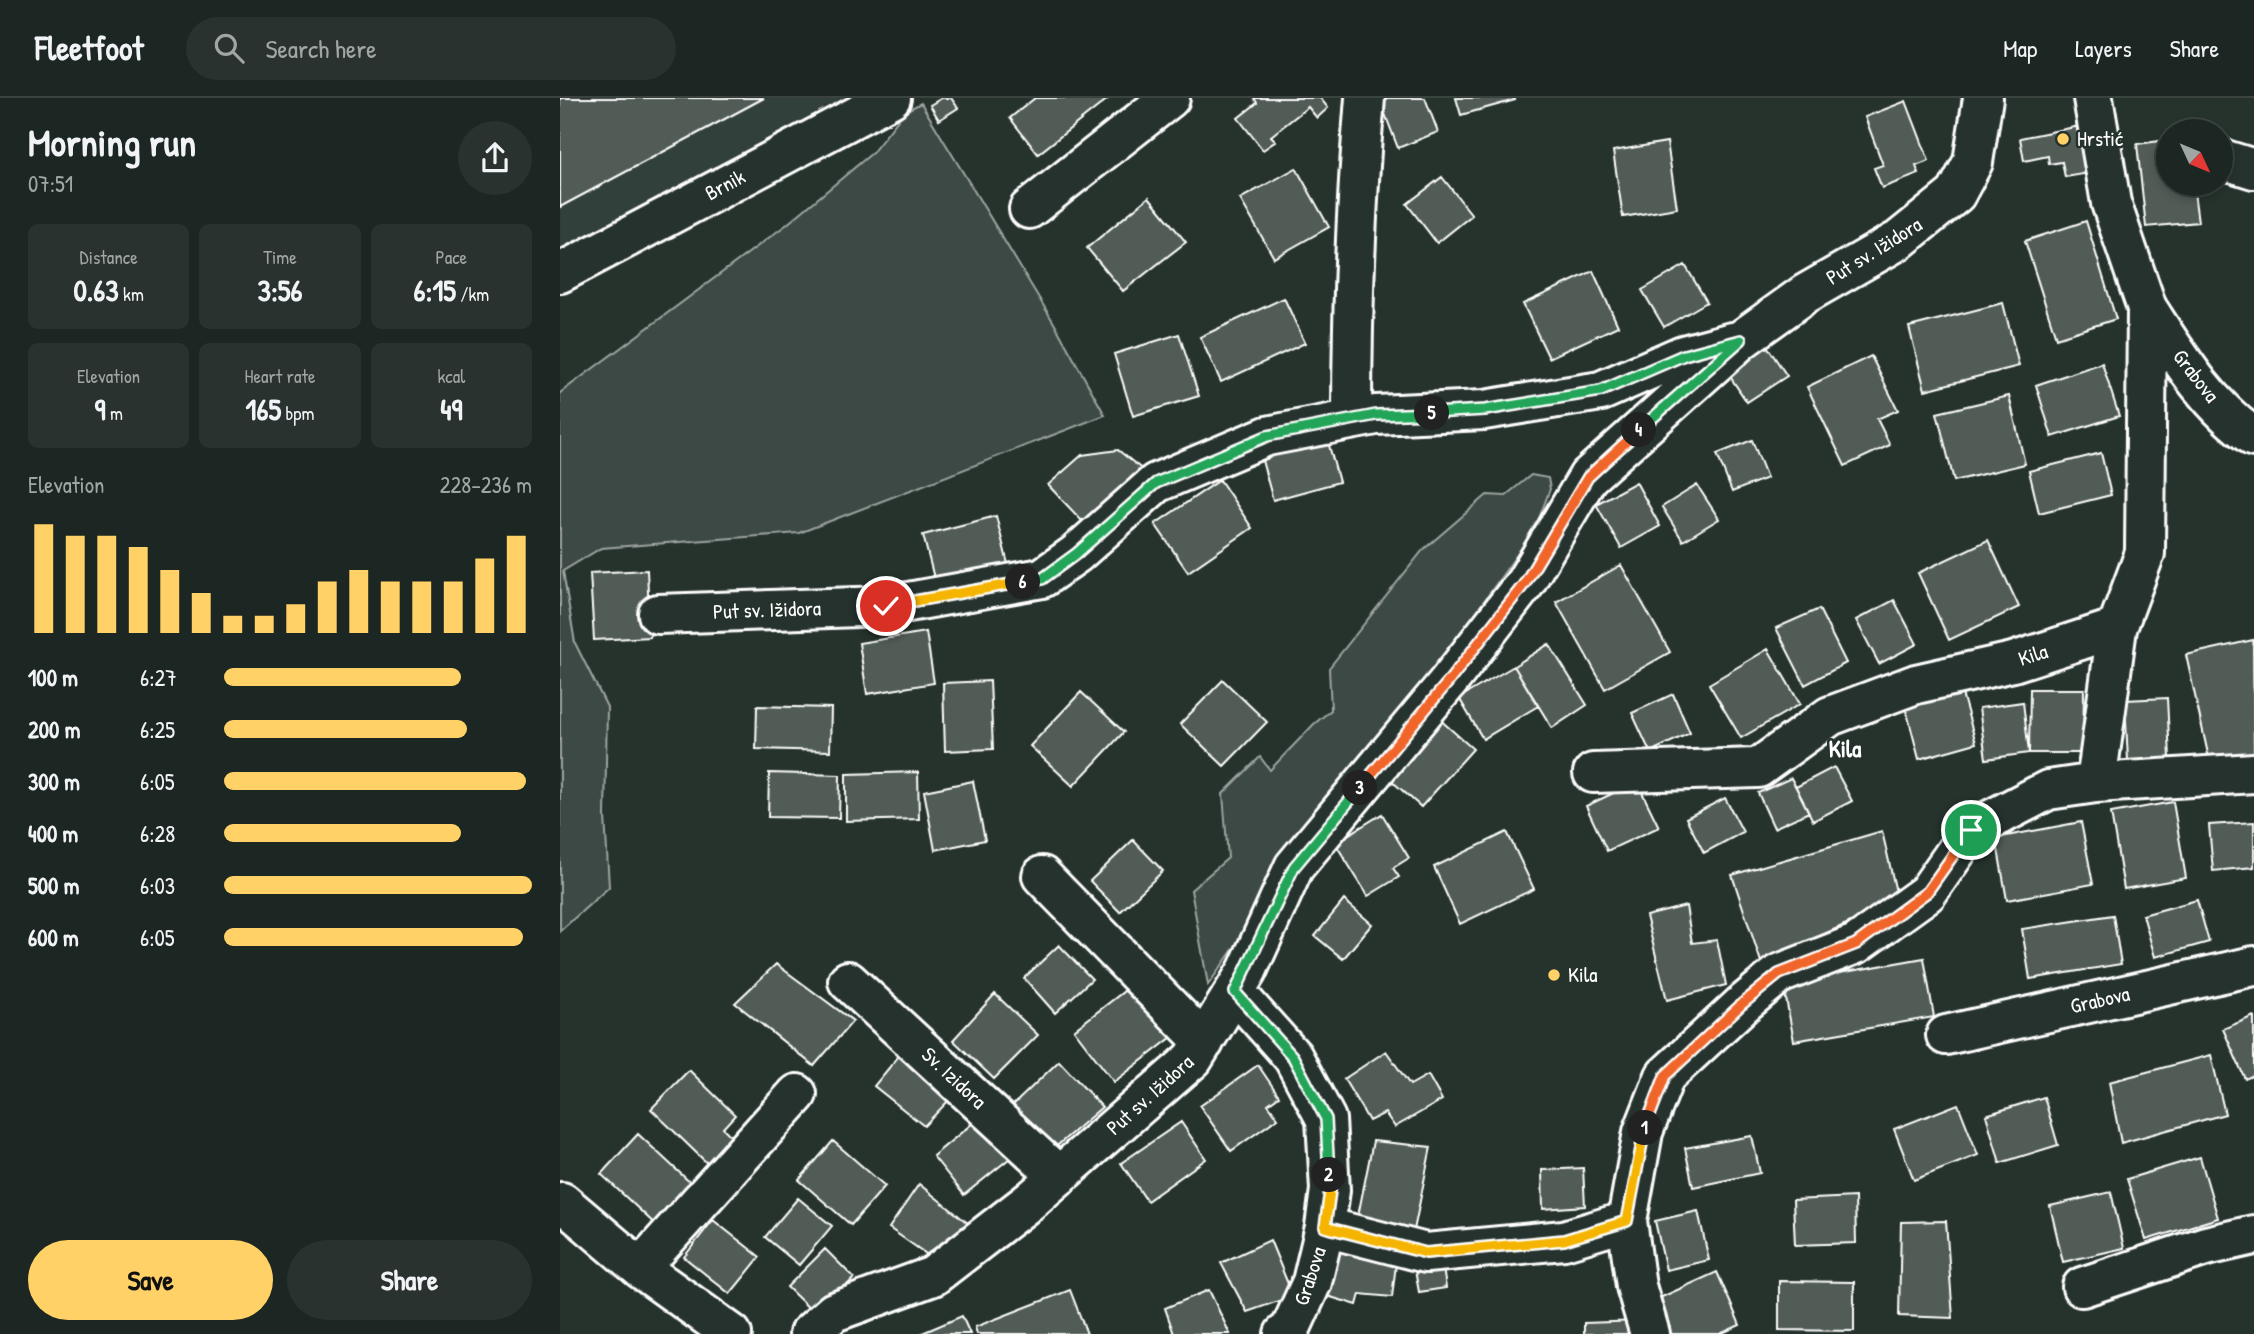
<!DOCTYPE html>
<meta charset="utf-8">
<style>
body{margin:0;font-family:"Patrick Hand",sans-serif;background:#29322f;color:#f1f3f6;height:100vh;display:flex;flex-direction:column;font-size:26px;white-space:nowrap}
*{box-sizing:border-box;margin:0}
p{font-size:23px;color:#a0a5a5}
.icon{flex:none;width:38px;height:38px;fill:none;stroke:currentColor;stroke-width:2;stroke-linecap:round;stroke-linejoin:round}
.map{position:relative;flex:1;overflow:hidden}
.sheet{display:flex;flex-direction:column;background:#1c2622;width:560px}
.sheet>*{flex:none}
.needle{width:46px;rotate:134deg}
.controls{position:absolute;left:1596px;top:21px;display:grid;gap:14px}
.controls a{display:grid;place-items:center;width:77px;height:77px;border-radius:50%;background:#1c2622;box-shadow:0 4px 10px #0003,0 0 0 2px #3a4340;font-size:35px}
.pin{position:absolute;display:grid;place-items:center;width:60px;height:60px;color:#fff;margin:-30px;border:4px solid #fff;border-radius:50%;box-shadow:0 2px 7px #0007}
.km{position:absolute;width:35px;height:35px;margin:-18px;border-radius:50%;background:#222;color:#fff;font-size:19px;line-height:35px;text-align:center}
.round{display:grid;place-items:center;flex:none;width:74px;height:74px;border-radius:37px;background:#29322f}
.headline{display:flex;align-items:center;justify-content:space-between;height:119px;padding:0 28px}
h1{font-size:38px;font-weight:800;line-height:52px}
.metrics{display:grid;grid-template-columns:repeat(3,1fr);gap:10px;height:119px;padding:7px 28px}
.metrics div{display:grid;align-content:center;border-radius:10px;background:#29322f;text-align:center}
.metrics b{font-size:30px;font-weight:800}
.metrics small{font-size:19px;font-weight:400}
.metrics p{font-size:19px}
.chart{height:196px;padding:14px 28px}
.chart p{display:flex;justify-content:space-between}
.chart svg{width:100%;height:126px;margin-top:7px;stroke:#ffd166;stroke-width:6}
.cta{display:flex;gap:14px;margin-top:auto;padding:14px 28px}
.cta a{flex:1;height:80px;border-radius:42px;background:#ffd166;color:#111;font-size:28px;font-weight:800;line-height:80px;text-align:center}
.cta a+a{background:#29322f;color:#f1f3f6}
ul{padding:0 28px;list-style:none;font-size:23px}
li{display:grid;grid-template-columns:112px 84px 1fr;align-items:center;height:52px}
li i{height:18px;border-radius:9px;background:#ffd166}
header{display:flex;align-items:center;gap:42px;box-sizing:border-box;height:98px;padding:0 35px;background:#1c2622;border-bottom:2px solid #3a4340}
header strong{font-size:33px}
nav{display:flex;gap:38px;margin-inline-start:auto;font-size:24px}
.search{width:490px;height:63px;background:#29322f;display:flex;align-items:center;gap:18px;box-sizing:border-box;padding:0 24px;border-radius:38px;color:#a0a5a5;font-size:26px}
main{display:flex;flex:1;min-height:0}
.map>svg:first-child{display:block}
.built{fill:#333f3a}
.green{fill:#3e4944;stroke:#9ea4a2;stroke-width:2}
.building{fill:#515c57;stroke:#fff;stroke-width:2}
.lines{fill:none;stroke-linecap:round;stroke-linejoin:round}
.minor-casing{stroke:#fff;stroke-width:44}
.minor{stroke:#26332d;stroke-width:38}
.split-1-casing{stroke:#fff;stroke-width:14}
.split-2-casing{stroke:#fff;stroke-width:14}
.split-3-casing{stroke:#fff;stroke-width:14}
.split-4-casing{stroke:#fff;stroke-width:14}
.split-5-casing{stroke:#fff;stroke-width:14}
.split-6-casing{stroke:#fff;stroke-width:14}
.split-7-casing{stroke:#fff;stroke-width:14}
.split-1{stroke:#f0652b;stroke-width:9}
.split-2{stroke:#f5b400;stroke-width:9}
.split-3{stroke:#22a559;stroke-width:9}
.split-4{stroke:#f0652b;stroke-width:9}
.split-5{stroke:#22a559;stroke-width:9}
.split-6{stroke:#22a559;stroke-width:9}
.split-7{stroke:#f5b400;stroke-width:9}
.poi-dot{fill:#ffd166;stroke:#26332d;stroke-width:2.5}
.labels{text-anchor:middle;stroke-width:5;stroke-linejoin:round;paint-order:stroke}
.poi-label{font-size:21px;fill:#fff;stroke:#26332d;text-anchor:start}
.street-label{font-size:21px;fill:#fff;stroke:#26332d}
.neighbourhood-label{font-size:23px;font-weight:bold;fill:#fff;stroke:#26332d}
</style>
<header>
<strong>Fleetfoot</strong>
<div class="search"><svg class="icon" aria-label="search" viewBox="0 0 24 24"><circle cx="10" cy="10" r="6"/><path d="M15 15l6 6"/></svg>Search here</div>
<nav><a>Map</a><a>Layers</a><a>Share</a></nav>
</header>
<main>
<section class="sheet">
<div class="headline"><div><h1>Morning run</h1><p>07:51</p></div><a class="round"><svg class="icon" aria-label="share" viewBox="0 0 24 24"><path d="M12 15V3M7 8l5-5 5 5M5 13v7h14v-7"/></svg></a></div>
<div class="metrics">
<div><p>Distance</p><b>0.63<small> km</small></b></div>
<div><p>Time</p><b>3:56</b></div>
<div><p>Pace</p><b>6:15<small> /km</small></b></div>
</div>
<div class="metrics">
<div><p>Elevation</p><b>9<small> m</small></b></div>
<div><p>Heart rate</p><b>165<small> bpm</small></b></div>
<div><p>kcal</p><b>49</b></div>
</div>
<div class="chart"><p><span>Elevation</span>228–236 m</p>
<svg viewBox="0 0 160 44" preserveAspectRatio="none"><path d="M5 44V6M15 44V10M25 44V10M35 44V14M45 44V22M55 44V30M65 44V38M75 44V38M85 44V34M95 44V26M105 44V22M115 44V26M125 44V26M135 44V26M145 44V18M155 44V10"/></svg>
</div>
<ul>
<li><b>100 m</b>6:27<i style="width:77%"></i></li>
<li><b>200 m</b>6:25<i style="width:79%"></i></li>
<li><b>300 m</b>6:05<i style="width:98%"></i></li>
<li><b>400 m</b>6:28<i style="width:77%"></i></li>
<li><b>500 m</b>6:03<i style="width:100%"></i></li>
<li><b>600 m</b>6:05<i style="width:97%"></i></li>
</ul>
<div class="cta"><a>Save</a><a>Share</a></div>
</section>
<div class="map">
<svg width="1694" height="1236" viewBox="0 0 1694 1236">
<rect width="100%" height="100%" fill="#26332d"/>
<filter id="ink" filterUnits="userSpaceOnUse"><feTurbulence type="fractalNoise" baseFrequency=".0143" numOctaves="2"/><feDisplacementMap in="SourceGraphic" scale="14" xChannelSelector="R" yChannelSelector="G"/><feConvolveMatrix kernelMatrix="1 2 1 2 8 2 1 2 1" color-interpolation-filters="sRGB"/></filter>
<g filter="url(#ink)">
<path class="built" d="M0,0H282L0,150Z"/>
<path class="green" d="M361,5L494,225L545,317L239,435L41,450L3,473L15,545L47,609L45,718L49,789L0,833V295L226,127L312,55L345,13Z
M971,377L988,380L990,391L975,431L909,524L843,610L648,887L631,792L668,760L663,696L700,659L710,672L754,626L771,612L769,570L863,452L927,397L945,398Z"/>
<path class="building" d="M0,0H204L0,109Z
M382,0H391L398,10L379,22L370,7Z
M475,0H549L478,56L450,20Z
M694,0H760L768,10L757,20L748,9L711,38L716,43L703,52L678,20L697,5Z
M819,0H865L878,34L838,50Z
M896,0H954L955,2L901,17Z
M1346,3L1369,63L1356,68L1359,76L1322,90L1314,70L1323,67L1305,19Z
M1520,28L1529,75L1505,79L1502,64L1489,66L1488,58L1464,63L1460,40Z
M1608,42V86H1633L1638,124L1586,129L1577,46Z
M1107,44L1117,110L1063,119L1053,53Z
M736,70L769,129L714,160L680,101Z
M882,79L912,117L877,145L847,106Z
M589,99L626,144L563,193L527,150Z
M1526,123L1556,221L1496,240L1465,143Z
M1125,167L1147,204L1104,229L1082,192Z
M1033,173L1058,228L989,260L963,206Z
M724,200L745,245L661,284L640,239Z
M1443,205L1459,268L1365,292L1349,229Z
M619,236L639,298L573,318L554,256Z
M1205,245L1227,278L1187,304L1165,271Z
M1311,258L1338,312L1317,321L1330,347L1285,368L1247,289Z
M1542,265L1559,318L1492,339L1476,287Z
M1449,298L1465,366L1394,383L1377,315Z
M767,340L779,384L713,402L701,359Z
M1192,342L1207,380L1172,394L1157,356Z
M558,352L584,373L522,423L488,387L522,357Z
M1541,355L1551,397L1479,415L1469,373Z
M660,382L692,430L628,474L595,426Z
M1076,384L1100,428L1061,450L1036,406Z
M1137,387L1159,421L1123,443L1102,409Z
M436,418L449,470L376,488L363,437Z
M1428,442L1459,509L1389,542L1358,475Z
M1061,467L1110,554L1045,591L996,504Z
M87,472L90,539L34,542L30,475Z
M1334,502L1357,546L1319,566L1296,522Z
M1259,511L1286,565L1245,587L1216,530Z
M366,534L374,585L307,596L299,545Z
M1693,542L1694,655L1650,665L1626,557Z
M989,546L1027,607L992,630L954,568Z
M1208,551L1240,606L1181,640L1149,586Z
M954,568L978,608L923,641L899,600Z
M663,582L707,624L664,668L620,626Z
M430,583L433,651L385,653L383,585Z
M1470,591H1524L1523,655H1469Z
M1401,592L1416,645L1359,661L1345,607Z
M521,594L564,634L513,688L470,648Z
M1113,596L1130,635L1090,654L1072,615Z
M1607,600L1610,660L1568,663L1565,602Z
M1463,604L1469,655L1426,661L1419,610Z
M197,608L271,610L270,653L196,651Z
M877,619L913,651L861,709L825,677Z
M1274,669L1292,703L1253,723L1236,689Z
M358,674L359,721L286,723V676Z
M209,675L280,677L279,720L208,719Z
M1231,680L1249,714L1214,730L1198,695Z
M413,683L425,742L375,752L364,693Z
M1077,684L1099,729L1047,753L1026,708Z
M1165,700L1183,734L1144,755L1126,720Z
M1613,704L1626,780L1564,791L1551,715Z
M822,716L849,760L833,770L839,779L808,798L775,745Z
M1521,724L1533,786L1447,802L1436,740Z
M1694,724V769L1653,773L1649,727Z
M1322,733L1338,803L1201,864L1172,777Z
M947,734L974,791L900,826L874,769Z
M573,742L603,773L560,814L530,783Z
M784,802L812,826L783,861L755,838Z
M1637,802L1649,844L1595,859L1583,817Z
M1126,808L1132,845L1157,842L1166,887L1107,902L1086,818Z
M1553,817L1561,866L1470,881L1462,831Z
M499,847L532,881L495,915L464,880Z
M1364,860L1374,919L1234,943L1223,885Z
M216,866L293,923L254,968L175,905Z
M572,887L612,939L554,984L514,932Z
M435,896L478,937L434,981L393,942Z
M1694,918V977L1685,981L1663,931Z
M826,953L850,987L868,977L882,1002L835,1029L825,1015L809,1023L784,981Z
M342,954L393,998L364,1028L314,988Z
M1651,957L1665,1016L1561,1045L1549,984Z
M499,963L542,1009L491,1053L452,1008Z
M698,967L719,998L708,1006L718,1020L671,1053L640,1008Z
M129,972L175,1017L163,1030L177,1044L152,1070L91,1011Z
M1484,999L1498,1047L1440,1065L1426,1017Z
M1398,1006L1418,1057L1354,1082L1334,1031Z
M419,1020L450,1060L404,1097L373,1058Z
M621,1024L646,1061L587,1103L561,1065Z
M78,1036L135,1089L98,1129L41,1076Z
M1192,1038L1200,1075L1133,1089L1125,1050Z
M273,1043L325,1088L291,1127L239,1082Z
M813,1043L871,1049L852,1142L795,1133Z
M1640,1059L1658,1120L1586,1142L1567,1081Z
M1023,1070L1025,1108L983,1111L982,1072Z
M359,1086L409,1126L372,1160L329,1130Z
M1551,1094L1564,1150L1503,1164L1490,1108Z
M1295,1099L1296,1145L1235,1147L1233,1102Z
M238,1100L272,1128L239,1167L205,1139Z
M1138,1113L1149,1162L1106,1172L1095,1123Z
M153,1122L200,1159L170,1196L124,1159Z
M1386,1123L1393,1220L1339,1218L1341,1124Z
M710,1142L733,1198L687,1214L661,1165Z
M778,1142L801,1148L798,1159L836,1166L832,1199L800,1196L797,1207L767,1198Z
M265,1151L294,1180L257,1218L227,1189Z
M882,1163L886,1190L859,1194L854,1167Z
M1157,1174L1180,1227L1160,1236H1110L1095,1202Z
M1219,1183L1294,1184V1233L1219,1232Z
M510,1192L527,1236H417L415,1229Z
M649,1192L670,1236H614L605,1210Z
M402,1218L410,1236H360Z
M1080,1223L1081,1236H1024V1225Z"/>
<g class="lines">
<defs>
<path id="minor" d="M1662,61L1694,71
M469,111L610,0
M0,175L331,0
M1587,210C1617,256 1648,308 1694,339
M792,321C792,214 796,107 805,0
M98,516L326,508L482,480L516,456L596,385L707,338L816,317L924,312L1041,293L1123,257L1172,244
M1033,675L1198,670L1270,618L1356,586L1453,564L1557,530
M1536,685L1694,675
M482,778L644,944
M288,883L499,1078
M675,894L733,959L766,1021L770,1092L765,1129L752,1184L730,1232L724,1236
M1386,937L1694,868
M2,1104L80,1170L172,1236
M765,1129L866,1155L1004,1142L1067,1123
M80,1170L237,996
M1522,1189L1646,1148L1694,1137
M249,1236L274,1214L373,1178L470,1103L633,961L687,873L734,769L889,583L965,485L1028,379L1181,242L1245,196L1339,142L1396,96L1413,64L1423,0
M1090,1236L1076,1188L1067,1123L1083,1034L1105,978L1183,906L1219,876L1296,846L1367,795L1411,732L1488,692L1536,685L1557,530L1585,455L1587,210L1551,105L1533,0"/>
</defs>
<use href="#minor" class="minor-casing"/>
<use href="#minor" class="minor"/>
</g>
</g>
<g class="lines" filter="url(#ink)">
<defs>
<path id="split-1" d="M1085,1030L1105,978L1182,906L1219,876L1296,846L1367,794L1411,732"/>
<path id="split-2" d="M769,1077L770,1093L765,1129L866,1155L1004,1142L1067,1123L1085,1030"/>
<path id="split-3" d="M769,1077L766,1021L733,959L675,894L734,769L800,690"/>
<path id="split-4" d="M800,690L889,583L965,485L1028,379L1079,332"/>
<path id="split-5" d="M872,315L925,312L1041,293L1124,257L1181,242L1079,332"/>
<path id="split-6" d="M463,484L482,481L516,456L596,385L707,338L816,317L872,315"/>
<path id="split-7" d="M326,508L463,484"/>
</defs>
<use href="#split-1" class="split-1-casing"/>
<use href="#split-2" class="split-2-casing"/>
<use href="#split-3" class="split-3-casing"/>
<use href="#split-4" class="split-4-casing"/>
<use href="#split-5" class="split-5-casing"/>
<use href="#split-6" class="split-6-casing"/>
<use href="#split-7" class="split-7-casing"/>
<use href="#split-1" class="split-1"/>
<use href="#split-2" class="split-2"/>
<use href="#split-3" class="split-3"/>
<use href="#split-4" class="split-4"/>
<use href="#split-5" class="split-5"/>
<use href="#split-6" class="split-6"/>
<use href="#split-7" class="split-7"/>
</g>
<g class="poi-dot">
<circle cx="1503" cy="41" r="7"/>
<circle cx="994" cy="877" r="7"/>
</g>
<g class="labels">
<g class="poi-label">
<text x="1517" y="48">Hrstić</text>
<text x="1008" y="884">Kila</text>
</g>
<g class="street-label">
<text transform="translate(165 87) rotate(-28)" y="7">Brnik</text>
<text transform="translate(1314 153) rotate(-32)" y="7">Put sv. Ižidora</text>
<text transform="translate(1636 278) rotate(52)" y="7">Grabova</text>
<text transform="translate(207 512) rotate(-2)" y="7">Put sv. Ižidora</text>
<text transform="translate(1473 557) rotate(-18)" y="7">Kila</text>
<text transform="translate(1540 902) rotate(-13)" y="7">Grabova</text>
<text transform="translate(394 980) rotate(43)" y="7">Sv. Izidora</text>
<text transform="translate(590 997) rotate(-42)" y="7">Put sv. Ižidora</text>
<text transform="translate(750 1178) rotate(-72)" y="7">Grabova</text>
</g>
<g class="neighbourhood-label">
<text x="1285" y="659">Kila</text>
</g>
</g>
</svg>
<div class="controls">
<a><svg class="needle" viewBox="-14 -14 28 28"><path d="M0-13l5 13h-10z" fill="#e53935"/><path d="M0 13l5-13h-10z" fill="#a0a5a5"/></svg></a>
</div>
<div class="pin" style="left:1411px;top:732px;background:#1e9e55"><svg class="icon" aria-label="arrive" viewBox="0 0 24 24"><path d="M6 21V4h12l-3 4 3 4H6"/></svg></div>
<div class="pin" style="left:326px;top:508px;background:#d93025"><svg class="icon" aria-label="check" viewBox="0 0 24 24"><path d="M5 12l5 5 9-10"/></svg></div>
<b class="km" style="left:1085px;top:1030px">1</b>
<b class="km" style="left:769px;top:1077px">2</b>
<b class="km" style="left:800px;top:690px">3</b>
<b class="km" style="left:1079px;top:332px">4</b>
<b class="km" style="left:872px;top:315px">5</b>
<b class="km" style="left:463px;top:484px">6</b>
</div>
</main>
